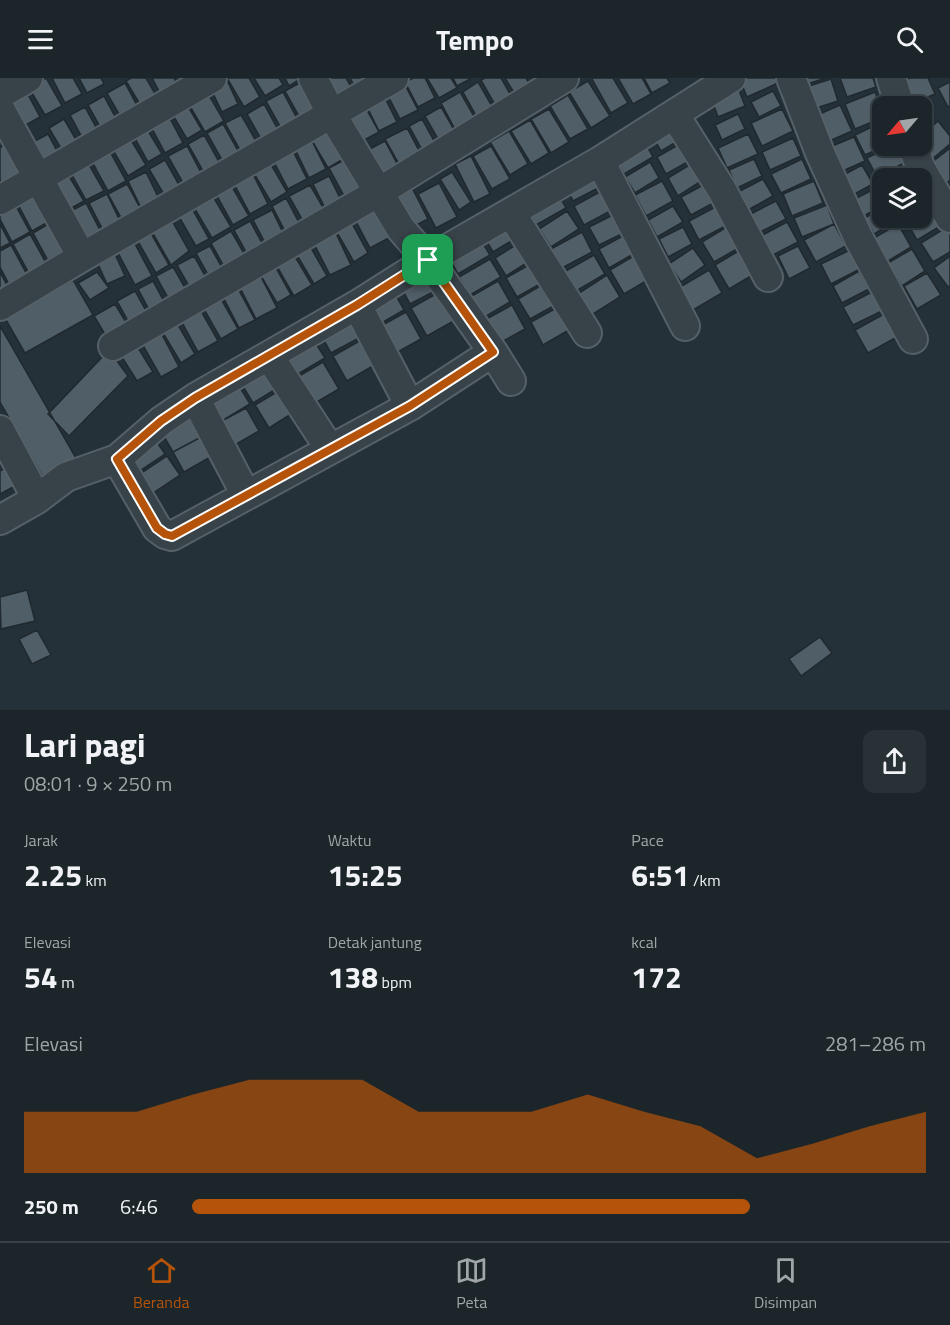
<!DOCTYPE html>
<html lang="id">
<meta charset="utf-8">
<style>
body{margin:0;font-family:"Titillium Web",sans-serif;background:#283136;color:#f1f3f6;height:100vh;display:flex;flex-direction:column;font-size:22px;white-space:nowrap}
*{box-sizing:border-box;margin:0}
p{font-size:20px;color:#a0a5a8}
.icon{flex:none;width:33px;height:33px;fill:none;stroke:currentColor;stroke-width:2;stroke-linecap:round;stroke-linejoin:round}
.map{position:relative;height:632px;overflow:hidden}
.drawer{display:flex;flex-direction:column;background:#1b252a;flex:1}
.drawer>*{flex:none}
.needle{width:39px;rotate:241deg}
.buttons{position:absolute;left:872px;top:18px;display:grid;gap:12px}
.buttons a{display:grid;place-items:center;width:60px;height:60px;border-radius:12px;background:#1b252a;box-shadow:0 2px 4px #0004,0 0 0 2px #394247;font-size:30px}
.pin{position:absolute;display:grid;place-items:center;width:51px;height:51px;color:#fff;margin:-26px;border-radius:12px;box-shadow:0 3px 9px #0006}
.round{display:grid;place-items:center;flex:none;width:63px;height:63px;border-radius:12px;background:#283136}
.headline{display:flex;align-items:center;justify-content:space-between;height:102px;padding:0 24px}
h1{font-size:33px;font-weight:700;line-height:45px}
.stats{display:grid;grid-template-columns:repeat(3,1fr);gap:9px;height:102px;padding:6px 24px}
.stats div{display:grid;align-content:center}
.stats b{font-size:30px;font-weight:700}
.stats small{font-size:16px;font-weight:400}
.stats p{font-size:16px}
.chart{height:168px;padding:12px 24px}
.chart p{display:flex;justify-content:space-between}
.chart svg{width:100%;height:108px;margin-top:6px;fill:#b45309;opacity:.7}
ul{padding:0 24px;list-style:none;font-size:20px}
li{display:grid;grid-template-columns:96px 72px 1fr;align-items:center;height:45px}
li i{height:15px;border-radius:8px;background:#b45309}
header{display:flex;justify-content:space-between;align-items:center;height:78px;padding:0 24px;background:#1b252a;font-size:27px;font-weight:700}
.tab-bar{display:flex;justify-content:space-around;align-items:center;height:84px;border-top:2px solid #394247;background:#1b252a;font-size:16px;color:#a0a5a8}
.tab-bar a{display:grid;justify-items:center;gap:3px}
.tab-bar .current{color:#b45309}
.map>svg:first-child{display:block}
.building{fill:#505e67;stroke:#1f292f;stroke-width:1.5}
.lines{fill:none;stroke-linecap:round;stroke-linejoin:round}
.minor-casing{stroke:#566067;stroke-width:32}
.minor{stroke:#384249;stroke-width:28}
.route-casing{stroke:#fff;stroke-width:12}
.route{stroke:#b45309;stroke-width:8}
</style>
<header><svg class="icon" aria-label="menu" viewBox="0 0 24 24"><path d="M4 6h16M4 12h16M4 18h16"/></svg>Tempo<svg class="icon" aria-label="search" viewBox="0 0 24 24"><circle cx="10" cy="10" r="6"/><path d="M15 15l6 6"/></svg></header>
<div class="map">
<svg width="950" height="632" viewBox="0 0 950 632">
<rect width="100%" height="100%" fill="#243138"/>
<path class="building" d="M46,0L62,28L45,37L29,10Z
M52,0H73L82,16L65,25Z
M79,0H101L104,6L87,15Z
M131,0H146L157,19L141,28L126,3Z
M152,0H174L177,6L160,15Z
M226,0L238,26L222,34L208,5Z
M227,0H249L260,19L244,29Z
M254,0H279L283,7L265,18Z
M285,0H302L289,8Z
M324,0H346L351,9L334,19Z
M350,0H370L355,9Z
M413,0H425L435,20L418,29L405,4Z
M427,0H451L457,10L439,20Z
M453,0H472L457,8Z
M485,0H501L513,21L497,30L481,2Z
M505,0H526L533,12L518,21Z
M593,0H613L628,25L611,35L592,1Z
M618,0H642L651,16L633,26Z
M644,0H667L670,5L652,15Z
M739,0H776L778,5L747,19Z
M801,0H826L804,7Z
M840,0H873L876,9L847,19Z
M910,0H928L935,16L909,27L899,5Z
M831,1L838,23L810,32L803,10Z
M303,3L322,37L304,47L285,13Z
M588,3L610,38L591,50L569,14Z
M478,4L494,32L478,41L463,14Z
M950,4V28L948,29L938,10Z
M125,5L140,33L123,43L107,15Z
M404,5L418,32L400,41L386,14Z
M737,7L745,28L718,39L710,17Z
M25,11L40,39L24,48L8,20Z
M206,12L224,43L205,54L187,23Z
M773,13L781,28L759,39L751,24Z
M283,14L301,48L285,57L266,23Z
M460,14L477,44L457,55L441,25Z
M875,14L882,31V40L855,51L845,26Z
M383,16L397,44L379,53L365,25Z
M568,17L588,51L570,61L550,28Z
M104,18L119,46L103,54L88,27Z
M183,20L202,52L187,61L168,29Z
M363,25L379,54L359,65L343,36Z
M264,26L282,59L265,68L247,36Z
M840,27L852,53L825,65L813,39Z
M925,28L934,42L921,52V31Z
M85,29L99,55L84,63L70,37Z
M441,29L457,57L441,66L425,38Z
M549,31L569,64L551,75L531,41Z
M782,31L793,53L762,68L751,45Z
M166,33L183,65L165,75L148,43Z
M738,36L745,51L722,62L715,47Z
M241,37L260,70L244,79L225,45Z
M674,39L685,59L661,73L650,53Z
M64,41L78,65L63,74L49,50Z
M422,41L439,72L426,79L409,48Z
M530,42L549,75L531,86L511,53Z
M938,43L950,58V66L931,82L921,58Z
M882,44V68H885L865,77L855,57Z
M144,46L162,76L148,84L131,53Z
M223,46L242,80L226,89L207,55Z
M330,49L347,79L328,90L311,61Z
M407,50L425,84L404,95L385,61Z
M509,53L528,86L510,97L490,64Z
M48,56L63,84L46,93L31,65Z
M748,56L758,76L727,90L718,70Z
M128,57L146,87L128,98L110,67Z
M204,57L223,91L207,100L188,66Z
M310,59L326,91L309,100L293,67Z
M642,59L653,79L624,96L613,76Z
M854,59L865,83L836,96L825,71Z
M793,60L801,78L770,92L762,74Z
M385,63L402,95L381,106L364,74Z
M685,63L695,80L666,96L657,79Z
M4,67L24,103L6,113L0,102V70Z
M107,68L126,103L108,113L89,78Z
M187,68L205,102L187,112L168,78Z
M491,68L510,101L492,111L473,78Z
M891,68H897L906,84L877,99L867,80Z
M291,69L307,101L288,111L271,78Z
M950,70V102L947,105L931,85Z
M471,78L490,116L474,124L455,86Z
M85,80L104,113L86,122L68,90Z
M346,81L366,118L349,127L329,90Z
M754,81L762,98L737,110L729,92Z
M802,81L811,101L781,115L771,96Z
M165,82L184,116L169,125L149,91Z
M269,83L287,114L271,124L252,92Z
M696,83L706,100L678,118L668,100Z
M650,84L659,100L635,115L625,99Z
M908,86L915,100H882V110L878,102Z
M862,87L873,106L847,120L836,101Z
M595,91L604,107L573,123L565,106Z
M251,92L268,126L250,136L232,102Z
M146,94L162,127L144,136L128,103Z
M452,94L471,124L459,132L440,101Z
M69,98L84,123L68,132L54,107Z
M329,98L345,130L329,138L313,106Z
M763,101L773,118L748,132L738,114Z
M662,103L673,123L646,138L635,117Z
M814,103L823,125L792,138L783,116Z
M709,104L719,122L691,137L681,119Z
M439,105L457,139L436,150L418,116Z
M127,106L144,137L125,147L108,116Z
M410,106L428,141L407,152L389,118Z
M231,107L249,138L233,147L216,116Z
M310,107L328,138L307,150L289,118Z
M31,108L50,143L32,153L13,117Z
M607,110L618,129L584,147L574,128Z
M874,111L882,128L858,141L849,124Z
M556,112L566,130L536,147L526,129Z
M211,115L231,149L212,160L192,126Z
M107,116L121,145L104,154L89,125Z
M11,119L30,154L12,164L0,141V124Z
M286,120L304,154L289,161L272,128Z
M776,123L786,141L758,155L749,137Z
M370,124L389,160L370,170L351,134Z
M86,125L101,154L83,163L69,134Z
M721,126L731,145L699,162L689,143Z
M190,127L209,161L196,168L177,135Z
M827,127L834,146L802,159L794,140Z
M932,127L944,146L917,162L906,142L911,140H921V133Z
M673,128L683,144L657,159L648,142Z
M882,130V140H891L894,144L874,156L865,140Z
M272,132L288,165L270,174L253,142Z
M567,133L579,151L551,169L539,151Z
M621,133L630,152L599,167L589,149Z
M349,140L368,175L354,184L334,149Z
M171,141L189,173L171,187L151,152Z
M509,141L519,158L493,174L483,157Z
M250,143L268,176L252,185L234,152Z
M787,144L798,164L765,181L755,161Z
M50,145L70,181L52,190L33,155Z
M0,146L10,165L0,170Z
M834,146L846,168L816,184L804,162Z
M898,146L911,169L888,183L874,160Z
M730,147L742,168L714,184L702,164Z
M333,149L351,187L330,197L311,160Z
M683,149L692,166L668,179L659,161Z
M947,149L950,154V174L933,184L921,165Z
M149,152L169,187L156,195L136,160Z
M231,153L249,184L228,196L211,165Z
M582,154L592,174L562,190L551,171Z
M630,154L640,172L609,190L599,171Z
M30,156L50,192L32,201L13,166Z
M479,159L490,177L458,196L447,177Z
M307,163L327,198L314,206L294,172Z
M522,163L533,181L506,198L495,180Z
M134,164L152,198L135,207L117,173Z
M11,167L30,202L12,212L0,189V173Z
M210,168L226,197L212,204L196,175Z
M798,168L810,190L789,201L778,178Z
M693,170L705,187L681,204L669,186Z
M742,171L756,195L729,211L715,187Z
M912,171L925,193L902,208L888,185Z
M291,172L312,207L294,218L274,183Z
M850,172L860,191L831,206L821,186Z
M639,175L653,199L624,216L610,192Z
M115,176L125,198L107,206L97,184Z
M594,177L605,196L576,213L564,194Z
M194,178L209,205L193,215L177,187Z
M950,178V208L948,209L934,190Z
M490,181L501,199L470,217L459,199Z
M536,183L547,202L517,219L506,200Z
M430,188L441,210L410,226L399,205Z
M173,189L189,217L172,227L156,198Z
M276,190L291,217L277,225L261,198Z
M709,192L722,215L693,232L680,209Z
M258,193L277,230L256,241L237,204Z
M859,193L869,211L842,225L833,208Z
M0,194L10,213L0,218Z
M97,194L109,210L90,222L78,205Z
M927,195L941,217L917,231L904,208Z
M607,197L620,219L590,238L576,217Z
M73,202L93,237L25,275L5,240Z
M153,203L168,231L153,239L138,211Z
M498,203L510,224L483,240L470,219Z
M547,204L559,225L530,241L518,221Z
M235,205L255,242L239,250L220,213Z
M392,211L404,232L378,247L366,225Z
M443,212L459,240L427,258L411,230Z
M135,213L150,240L132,250L117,223Z
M217,214L238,251L221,261L200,224Z
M872,214L882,233L853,247L843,229Z
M115,226L130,251L109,263L94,238Z
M197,226L218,263L198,274L178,237Z
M512,227L525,251L496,267L483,243Z
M562,227L574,249L543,267L531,244Z
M406,234L421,261L394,276L379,249Z
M884,236L897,259L868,275L855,252Z
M349,238L361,259L331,275L320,255Z
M174,240L195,276L181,285L160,250Z
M0,248L77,382L44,401L0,324Z
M159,251L179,289L161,299L140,262Z
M313,261L325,280L298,296L287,277Z
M363,261L378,285L347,303L333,278Z
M134,263L153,294L137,303L118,273Z
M109,272L128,298L69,358L48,336Z
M269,282L284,306L253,325L238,300Z
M323,284L339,311L315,325L299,298Z
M235,301L250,326L220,344L205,319Z
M282,311L296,333L269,350L255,327Z
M246,330L259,353L233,368L220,344Z
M189,334L203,358L173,374L160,352Z
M153,358L165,376L135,396L123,378Z
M203,358L214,377L184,394L173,374Z
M167,378L180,397L150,417L137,398Z
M14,385L24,403L0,416V393Z
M27,512L35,543L1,551L0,519Z
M37,552L51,577L32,586L19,561Z
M820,559L832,575L801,598L789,581Z"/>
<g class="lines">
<defs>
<path id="minor" d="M313,0L332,37L401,151L428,182L493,274L511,303
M791,0L820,75L858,159L913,261
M891,0L900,28
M0,16L28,0
M0,31L82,179
M674,36L722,112L768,199
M913,68L920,89L950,140
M600,83L685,248
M0,122L212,0
M511,135L587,255
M357,227L410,328
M0,228L82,179L394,0
M113,268L379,114L564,0
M269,278L330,371
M195,320L246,417
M0,352L37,421
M117,381L157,450L165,456L172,458L410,328L493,274
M0,442L37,421L66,399L117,381L161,343L195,320L357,227L428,182L600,83L731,0"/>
</defs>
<use href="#minor" class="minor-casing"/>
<use href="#minor" class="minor"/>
</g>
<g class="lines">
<defs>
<path id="route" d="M428,182L493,274L410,328L172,458L165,456L157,450L117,381L161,343L195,320L357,227Z"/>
</defs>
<use href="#route" class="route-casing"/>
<use href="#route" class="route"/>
</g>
</svg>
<div class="buttons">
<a><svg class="needle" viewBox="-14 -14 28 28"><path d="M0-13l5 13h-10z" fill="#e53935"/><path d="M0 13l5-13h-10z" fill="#a0a5a8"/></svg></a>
<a><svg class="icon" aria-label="layers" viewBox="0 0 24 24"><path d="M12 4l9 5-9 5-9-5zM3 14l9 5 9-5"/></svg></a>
</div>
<div class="pin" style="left:428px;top:182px;background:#1e9e55"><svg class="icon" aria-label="arrive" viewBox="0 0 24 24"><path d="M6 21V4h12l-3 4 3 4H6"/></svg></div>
</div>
<section class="drawer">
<div class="headline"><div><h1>Lari pagi</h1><p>08:01 · 9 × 250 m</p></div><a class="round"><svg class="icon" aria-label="share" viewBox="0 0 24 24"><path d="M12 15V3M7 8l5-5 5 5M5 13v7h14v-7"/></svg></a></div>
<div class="stats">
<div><p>Jarak</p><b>2.25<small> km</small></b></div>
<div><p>Waktu</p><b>15:25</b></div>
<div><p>Pace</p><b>6:51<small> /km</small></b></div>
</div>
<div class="stats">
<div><p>Elevasi</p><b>54<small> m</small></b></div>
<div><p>Detak jantung</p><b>138<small> bpm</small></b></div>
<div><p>kcal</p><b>172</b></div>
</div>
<div class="chart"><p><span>Elevasi</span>281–286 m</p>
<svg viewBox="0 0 160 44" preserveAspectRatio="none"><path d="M0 44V19L10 19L20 19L30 12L40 6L50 6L60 6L70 19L80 19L90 19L100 12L110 19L120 25L130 38L140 32L150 25L160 19V44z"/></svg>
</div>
<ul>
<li><b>250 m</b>6:46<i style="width:76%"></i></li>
</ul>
</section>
<nav class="tab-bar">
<a class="current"><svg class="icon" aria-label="home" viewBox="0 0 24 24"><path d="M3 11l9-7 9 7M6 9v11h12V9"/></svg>Beranda</a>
<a><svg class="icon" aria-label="map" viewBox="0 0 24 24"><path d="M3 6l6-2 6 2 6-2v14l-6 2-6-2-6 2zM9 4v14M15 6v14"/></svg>Peta</a>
<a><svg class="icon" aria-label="saved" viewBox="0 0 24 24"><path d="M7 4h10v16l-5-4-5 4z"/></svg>Disimpan</a>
</nav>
